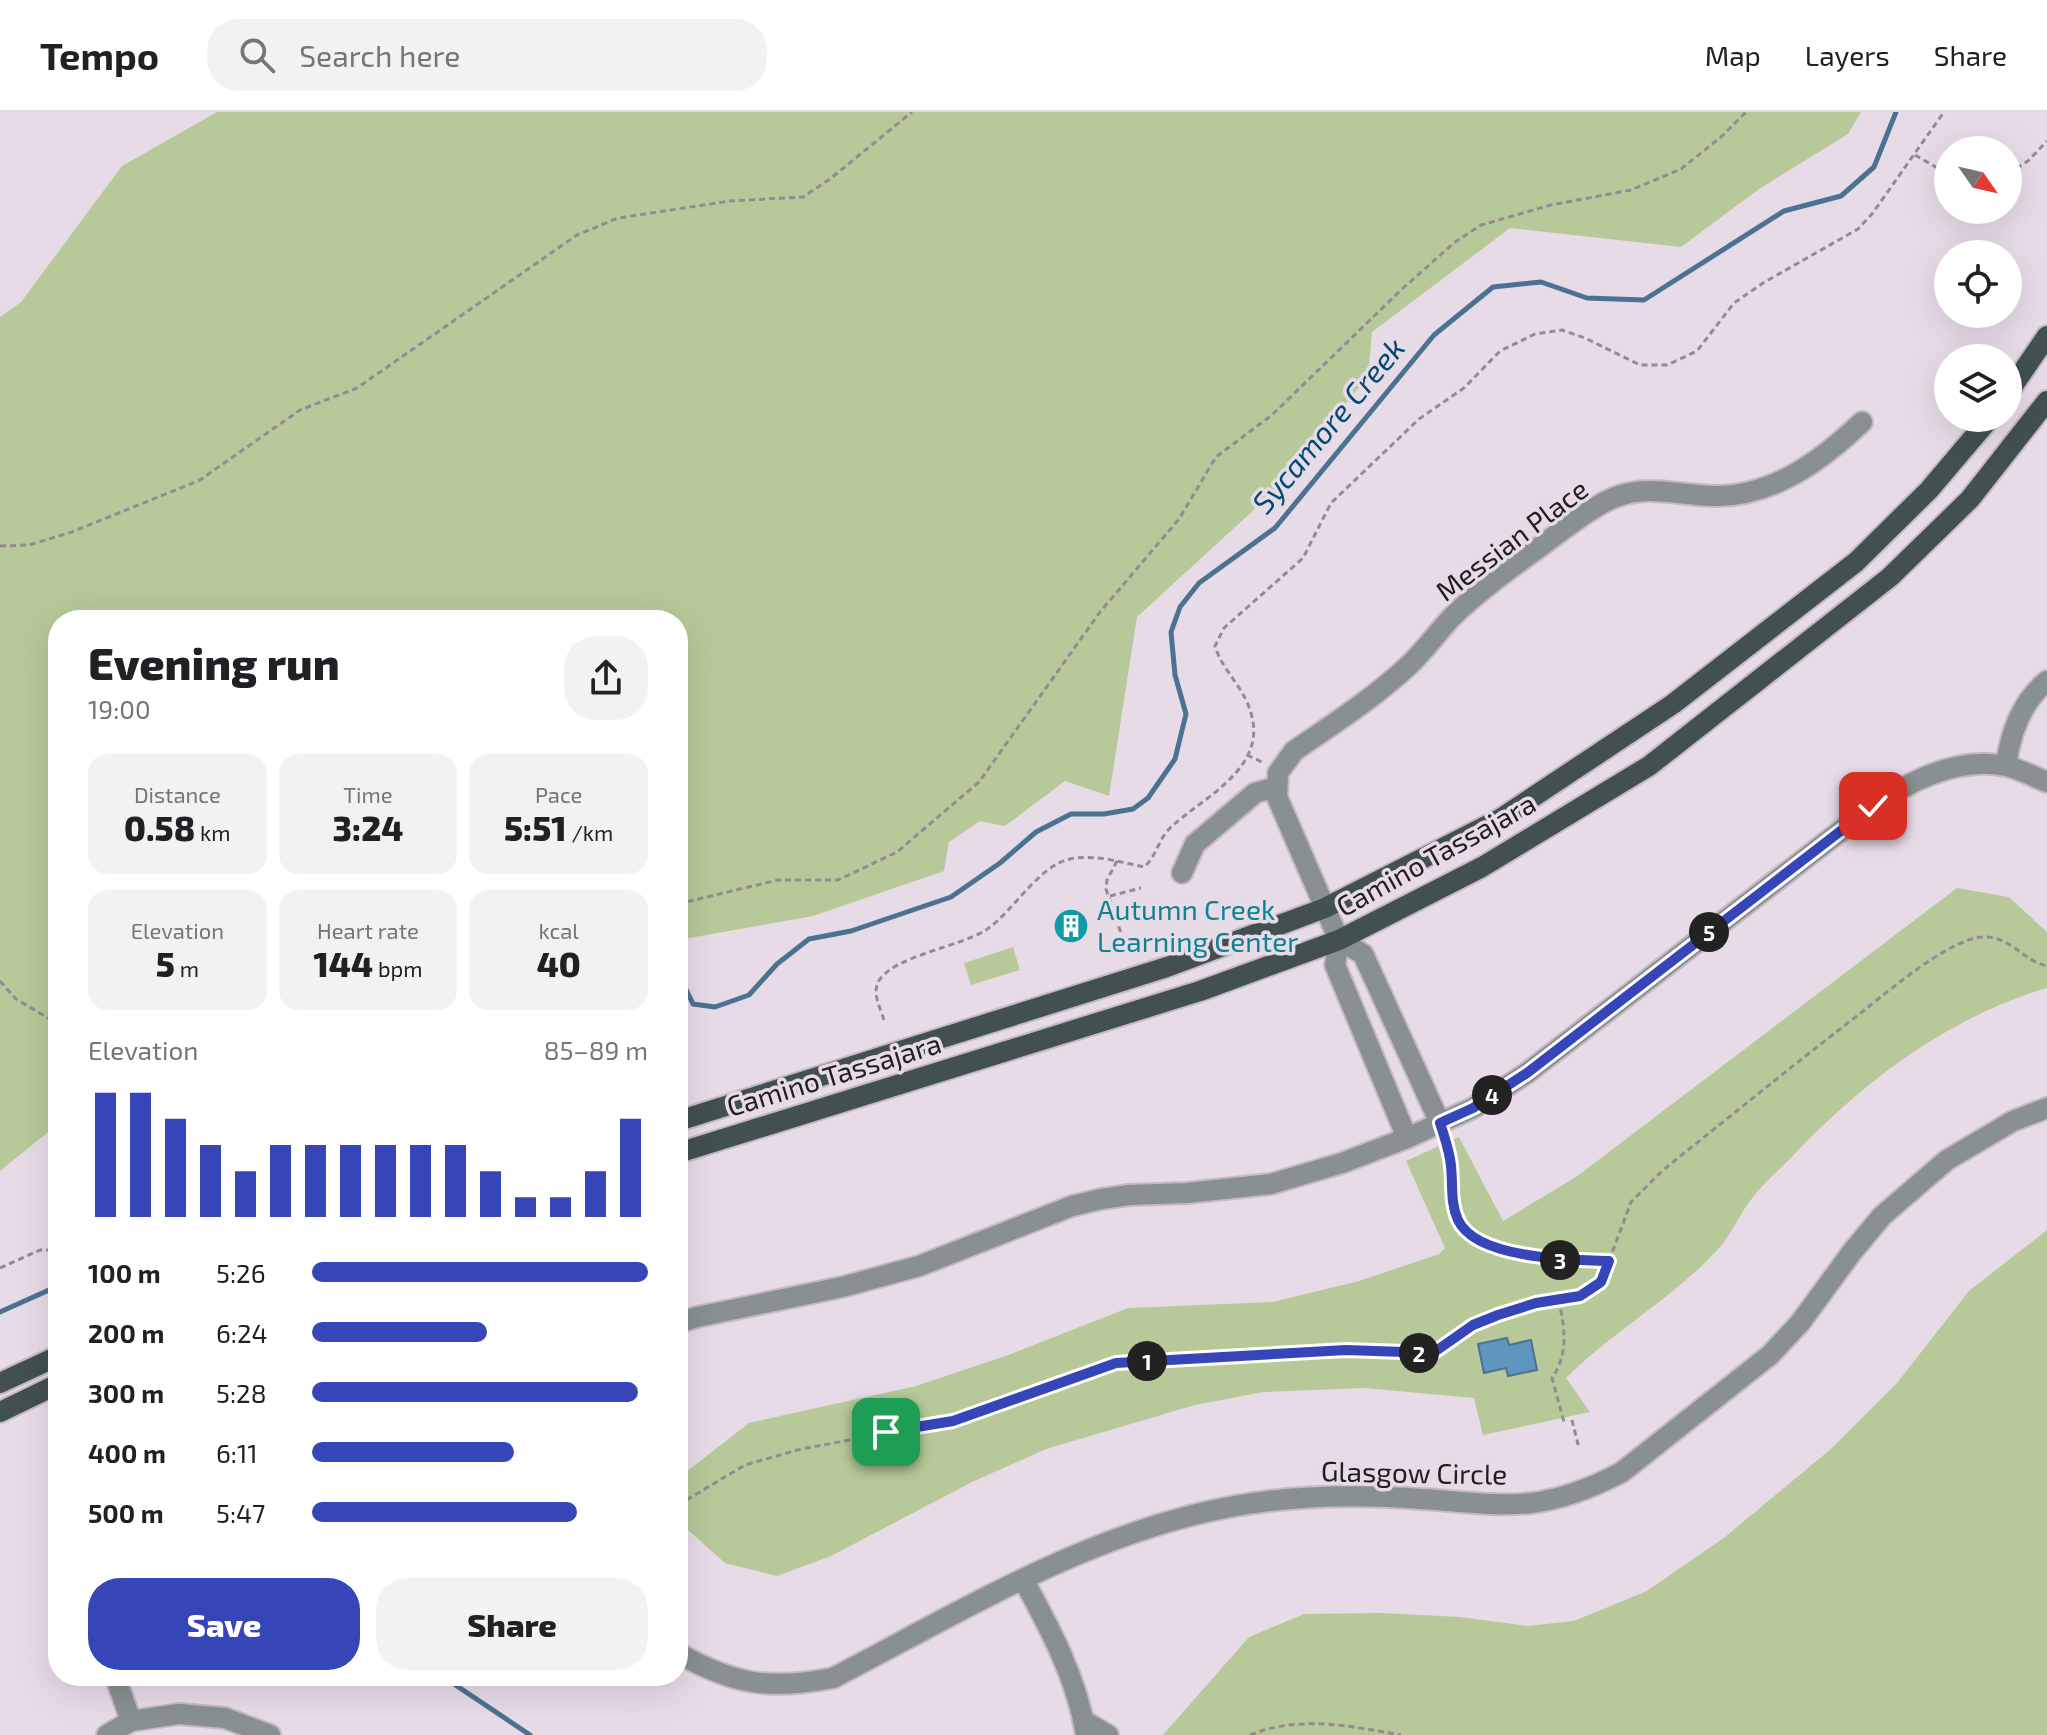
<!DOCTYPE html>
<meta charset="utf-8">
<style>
body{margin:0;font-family:"Exo 2",sans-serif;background:#f2f2f2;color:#202124;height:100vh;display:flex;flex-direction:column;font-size:30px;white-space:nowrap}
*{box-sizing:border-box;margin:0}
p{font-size:26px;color:#757577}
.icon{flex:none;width:44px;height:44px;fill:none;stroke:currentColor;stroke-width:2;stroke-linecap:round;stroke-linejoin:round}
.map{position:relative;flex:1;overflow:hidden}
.sheet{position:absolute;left:48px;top:498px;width:640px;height:1076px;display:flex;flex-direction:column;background:#fff;border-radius:32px;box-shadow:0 8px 32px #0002}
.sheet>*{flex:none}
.needle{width:52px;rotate:124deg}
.buttons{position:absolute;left:1934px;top:24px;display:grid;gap:16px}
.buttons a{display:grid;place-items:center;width:88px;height:88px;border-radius:50%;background:#fff;box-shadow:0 8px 32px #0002;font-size:40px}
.pin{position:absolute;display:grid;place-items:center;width:68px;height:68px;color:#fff;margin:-34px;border-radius:16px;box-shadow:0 4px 12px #0006}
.km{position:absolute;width:40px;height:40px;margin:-20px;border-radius:50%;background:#222;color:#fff;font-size:22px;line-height:40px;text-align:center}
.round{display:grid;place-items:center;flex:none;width:84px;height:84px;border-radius:32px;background:#f2f2f2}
.headline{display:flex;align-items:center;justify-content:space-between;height:136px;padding:0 40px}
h1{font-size:44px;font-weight:800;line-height:60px}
.metrics{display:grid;grid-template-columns:repeat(3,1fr);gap:12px;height:136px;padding:8px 40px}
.metrics div{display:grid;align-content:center;border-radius:20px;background:#f2f2f2;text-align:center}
.metrics b{font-size:34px;font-weight:800}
.metrics small{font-size:22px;font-weight:400}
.metrics p{font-size:22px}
.chart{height:224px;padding:16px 40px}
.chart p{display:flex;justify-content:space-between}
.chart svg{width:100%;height:144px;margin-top:8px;stroke:#3646b9;stroke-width:6}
.primary-button{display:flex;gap:16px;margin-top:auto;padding:16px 40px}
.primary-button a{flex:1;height:92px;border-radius:32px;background:#3646b9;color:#fff;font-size:32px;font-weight:800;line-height:92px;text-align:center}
.primary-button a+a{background:#f2f2f2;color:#202124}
ul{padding:0 40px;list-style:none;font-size:26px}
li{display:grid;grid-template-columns:128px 96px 1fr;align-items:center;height:60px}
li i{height:20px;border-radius:10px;background:#3646b9}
header{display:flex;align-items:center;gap:48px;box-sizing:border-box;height:112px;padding:0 40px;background:#fff;border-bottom:2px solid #e0e0e0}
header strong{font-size:38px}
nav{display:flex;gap:44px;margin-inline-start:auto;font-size:28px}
.search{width:560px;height:72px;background:#f2f2f2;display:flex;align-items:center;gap:20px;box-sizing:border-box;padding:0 28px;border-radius:32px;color:#757577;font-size:30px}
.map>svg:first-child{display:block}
.green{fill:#b7c998}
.water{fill:#5e96c0;stroke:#4c7291;stroke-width:2}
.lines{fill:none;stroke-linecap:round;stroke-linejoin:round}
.stream{stroke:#4c7291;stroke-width:5}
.minor-casing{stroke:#c4b9c4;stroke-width:24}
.major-casing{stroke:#c4b9c4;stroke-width:24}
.path{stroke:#938a93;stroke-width:3;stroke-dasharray:6 4;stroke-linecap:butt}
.minor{stroke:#889091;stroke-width:20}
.major{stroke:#425051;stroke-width:20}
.route-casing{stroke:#fff;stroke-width:16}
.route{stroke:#3646b9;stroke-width:10}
.labels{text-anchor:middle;stroke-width:7;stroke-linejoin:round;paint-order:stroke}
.street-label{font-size:28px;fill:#221d22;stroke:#e7dbe7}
.culture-label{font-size:28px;fill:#0d838f;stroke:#e7dbe7;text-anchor:start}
.water-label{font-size:30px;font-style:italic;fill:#004a73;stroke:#e7dbe7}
</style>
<header>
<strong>Tempo</strong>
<div class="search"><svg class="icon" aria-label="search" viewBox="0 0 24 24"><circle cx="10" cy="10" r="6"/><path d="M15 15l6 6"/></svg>Search here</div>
<nav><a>Map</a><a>Layers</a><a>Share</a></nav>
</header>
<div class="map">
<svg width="2047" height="1623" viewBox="0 0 2047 1623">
<rect width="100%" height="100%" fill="#e7dbe7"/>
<path class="green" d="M217,0H1861L1848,22L1759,77L1681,135L1510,116L1372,220L1368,264L1281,373L1137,505L1109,684L1065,669L1005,714L980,709L949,730L944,759L813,804L678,828V508H58V1012L0,1059V205L21,190L122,54Z
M1957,776L2009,785L2047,820V876C1947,906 1862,970 1791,1046C1778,1059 1764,1071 1753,1085C1740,1101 1732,1121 1719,1136C1674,1186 1613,1219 1566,1266L1590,1300L1483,1323L1474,1286L1364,1276L1263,1280L1195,1293L1046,1337L972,1370L831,1444L777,1464L725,1451L687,1417L678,1420V1381L686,1360L749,1311L916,1274L1011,1242L1128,1196L1273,1190L1359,1169L1439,1142L1445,1136L1406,1049L1459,1025L1503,1109L1576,1065Z
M1013,835L1020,858L971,873L964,851Z
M2047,1118V1623H1163L1249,1525L1304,1502L1381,1501L1460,1505L1527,1514L1574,1509L1647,1479L1725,1425L1832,1336L1897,1271L1969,1179Z"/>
<path class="water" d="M1507,1226L1509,1233L1531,1228L1537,1258L1508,1264L1506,1256L1484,1261L1478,1232Z"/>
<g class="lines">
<path class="stream" d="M678,868L682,869L693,892L715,895L749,883L777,852L809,827L851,819L951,785L1000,751L1036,720L1071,702H1104L1133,697L1148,686L1175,647L1186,602L1175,563L1171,520L1180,495L1199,471L1275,416L1434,223L1493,175L1541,170L1587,186L1644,188L1784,99L1841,84L1874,55L1896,0
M0,1200L58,1174
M442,1564L530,1623"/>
<defs>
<path id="minor" d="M2006,654C2010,622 2021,590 2047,569
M1182,761L1195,732L1255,681L1276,675
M1339,828L1363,842L1440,1011
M1407,1026L1335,853L1339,828L1277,685L1278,661L1294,639C1332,613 1372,587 1406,556C1423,541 1436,522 1451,506C1478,479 1511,456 1541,434C1559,421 1577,406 1596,395C1638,368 1669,383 1714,384C1773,385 1822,348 1862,310
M678,1211L697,1205L842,1175L919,1154L1072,1094L1101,1087L1129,1083L1187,1081L1271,1072L1342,1051L1407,1026L1473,996L1527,961L1873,694C1911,668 1959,644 2006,654C2020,657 2034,665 2047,670
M1023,1467C1050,1517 1077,1566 1086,1623
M678,1541C734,1573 770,1578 833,1566C972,1494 1111,1407 1269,1389C1319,1383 1371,1383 1421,1387C1457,1389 1495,1395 1531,1391C1563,1387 1594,1375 1622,1360L1770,1243L1800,1211L1852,1140L1882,1104L1947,1048L2013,1009L2047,996
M115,1564L131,1609
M1084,1609L1108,1623
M107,1623L131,1609L179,1602L225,1606L270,1623"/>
<path id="major" d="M2008,281L2047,224
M678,1009L1167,855L1325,796L1500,707L1673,592L1856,450L1929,378L1990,306
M678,1041L1200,879L1339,828L1482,755L1649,654L1890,465L1970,387L2047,289
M0,1271L58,1244
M0,1300L58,1272"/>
</defs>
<use href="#minor" class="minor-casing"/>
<use href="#major" class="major-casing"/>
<path class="path" d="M1915,43L1948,62
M2008,62L2028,49L2047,29
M0,434L29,433L72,420L200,368L300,298L357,276L577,123L618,106L730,89L803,85L830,67L912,0
M1247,643L1262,650
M1117,749L1107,768L1106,777L1123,827
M1110,784L1141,776
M678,788L686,790L778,768H838L897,740L979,670L1100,500L1179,407L1216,345L1272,303L1401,178L1455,130L1481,113L1551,93L1631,78L1681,57L1721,25L1746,0
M0,869L16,887L58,912
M884,908C880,895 871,880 880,867C898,843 959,835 986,818C1013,800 1038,754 1070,747C1093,742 1121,750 1144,755C1157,744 1158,727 1171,715C1205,684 1270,655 1250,598C1242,573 1222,558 1215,534L1224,516L1303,446L1331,391L1419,307L1464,276L1500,239L1535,222L1562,218L1585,226L1640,253H1667L1697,239L1734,191L1763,171L1858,117L1872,102L1944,0
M1446,1030C1453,1056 1447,1085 1459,1109C1477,1147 1571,1148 1609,1149C1598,1178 1590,1183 1558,1187
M1609,1149L1631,1090L1662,1059C1724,1009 1786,959 1849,910C1880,887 1945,828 1982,825C2010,823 2023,849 2047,854
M0,1156L40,1138H58
M1572,1308L1579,1336
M678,1393L745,1353L801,1337L953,1309L1116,1251L1346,1238L1433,1241L1473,1213L1536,1191L1558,1187C1565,1215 1569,1241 1552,1266L1564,1310
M1250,1623C1299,1603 1350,1614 1401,1623"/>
<use href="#minor" class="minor"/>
<use href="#major" class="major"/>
</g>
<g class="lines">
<defs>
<path id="route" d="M886,1320L953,1309L1116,1251L1346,1238L1433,1241L1473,1213L1498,1203L1536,1191L1580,1184L1601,1170L1609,1149C1571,1148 1476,1147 1458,1108C1449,1088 1454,1067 1450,1047C1448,1035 1444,1023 1440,1011L1473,996L1527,961L1873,694"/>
</defs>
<use href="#route" class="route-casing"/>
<use href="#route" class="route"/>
</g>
<defs>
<symbol id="building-disc" viewBox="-11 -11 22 22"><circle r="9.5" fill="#0f9aa8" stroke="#e7dbe7"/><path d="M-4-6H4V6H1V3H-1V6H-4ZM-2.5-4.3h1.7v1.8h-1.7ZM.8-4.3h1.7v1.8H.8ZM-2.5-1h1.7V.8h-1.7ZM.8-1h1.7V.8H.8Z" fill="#fff"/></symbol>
</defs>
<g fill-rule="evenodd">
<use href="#building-disc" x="1051" y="794" width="40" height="40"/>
</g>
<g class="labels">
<g class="street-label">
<text transform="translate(1512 428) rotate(-37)" y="10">Messian Place</text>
<text transform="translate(1436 743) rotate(-29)" y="10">Camino Tassajara</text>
<text transform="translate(834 963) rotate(-17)" y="10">Camino Tassajara</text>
<text transform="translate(1414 1361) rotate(1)" y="10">Glasgow Circle</text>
</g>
<g class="culture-label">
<text x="1097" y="808">Autumn Creek<tspan x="1097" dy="32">Learning Center</tspan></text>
</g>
<g class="water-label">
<text transform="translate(1329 314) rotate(-50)" y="10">Sycamore Creek</text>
</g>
</g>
</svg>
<div class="buttons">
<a><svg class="needle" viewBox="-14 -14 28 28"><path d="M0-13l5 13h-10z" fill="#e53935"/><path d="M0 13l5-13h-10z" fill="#757577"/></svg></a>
<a><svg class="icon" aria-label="locate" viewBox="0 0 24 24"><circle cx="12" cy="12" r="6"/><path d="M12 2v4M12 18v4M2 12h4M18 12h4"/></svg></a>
<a><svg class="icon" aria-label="layers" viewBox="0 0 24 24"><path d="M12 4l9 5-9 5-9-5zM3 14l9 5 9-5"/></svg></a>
</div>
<div class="pin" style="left:886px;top:1320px;background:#1e9e55"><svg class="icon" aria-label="arrive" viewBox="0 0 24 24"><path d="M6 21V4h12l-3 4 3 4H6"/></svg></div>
<div class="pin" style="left:1873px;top:694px;background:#d93025"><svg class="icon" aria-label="check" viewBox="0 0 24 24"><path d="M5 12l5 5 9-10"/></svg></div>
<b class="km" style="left:1147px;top:1249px">1</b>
<b class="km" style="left:1419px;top:1241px">2</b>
<b class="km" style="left:1560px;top:1148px">3</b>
<b class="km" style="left:1492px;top:983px">4</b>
<b class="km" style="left:1709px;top:820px">5</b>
<section class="sheet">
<div class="headline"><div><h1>Evening run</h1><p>19:00</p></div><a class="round"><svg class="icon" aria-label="share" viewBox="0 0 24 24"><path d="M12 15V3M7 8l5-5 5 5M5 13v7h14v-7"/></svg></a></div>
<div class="metrics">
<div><p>Distance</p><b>0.58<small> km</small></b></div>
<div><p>Time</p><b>3:24</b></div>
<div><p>Pace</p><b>5:51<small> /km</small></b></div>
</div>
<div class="metrics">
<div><p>Elevation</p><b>5<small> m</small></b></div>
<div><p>Heart rate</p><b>144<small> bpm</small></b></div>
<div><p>kcal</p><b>40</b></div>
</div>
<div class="chart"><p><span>Elevation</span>85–89 m</p>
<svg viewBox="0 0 160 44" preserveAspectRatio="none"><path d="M5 44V6M15 44V6M25 44V14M35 44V22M45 44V30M55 44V22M65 44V22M75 44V22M85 44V22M95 44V22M105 44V22M115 44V30M125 44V38M135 44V38M145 44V30M155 44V14"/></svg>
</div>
<ul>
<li><b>100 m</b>5:26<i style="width:100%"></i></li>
<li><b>200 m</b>6:24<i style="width:52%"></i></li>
<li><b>300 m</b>5:28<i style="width:97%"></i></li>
<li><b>400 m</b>6:11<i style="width:60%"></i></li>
<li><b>500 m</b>5:47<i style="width:79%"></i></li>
</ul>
<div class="primary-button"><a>Save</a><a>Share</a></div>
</section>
</div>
